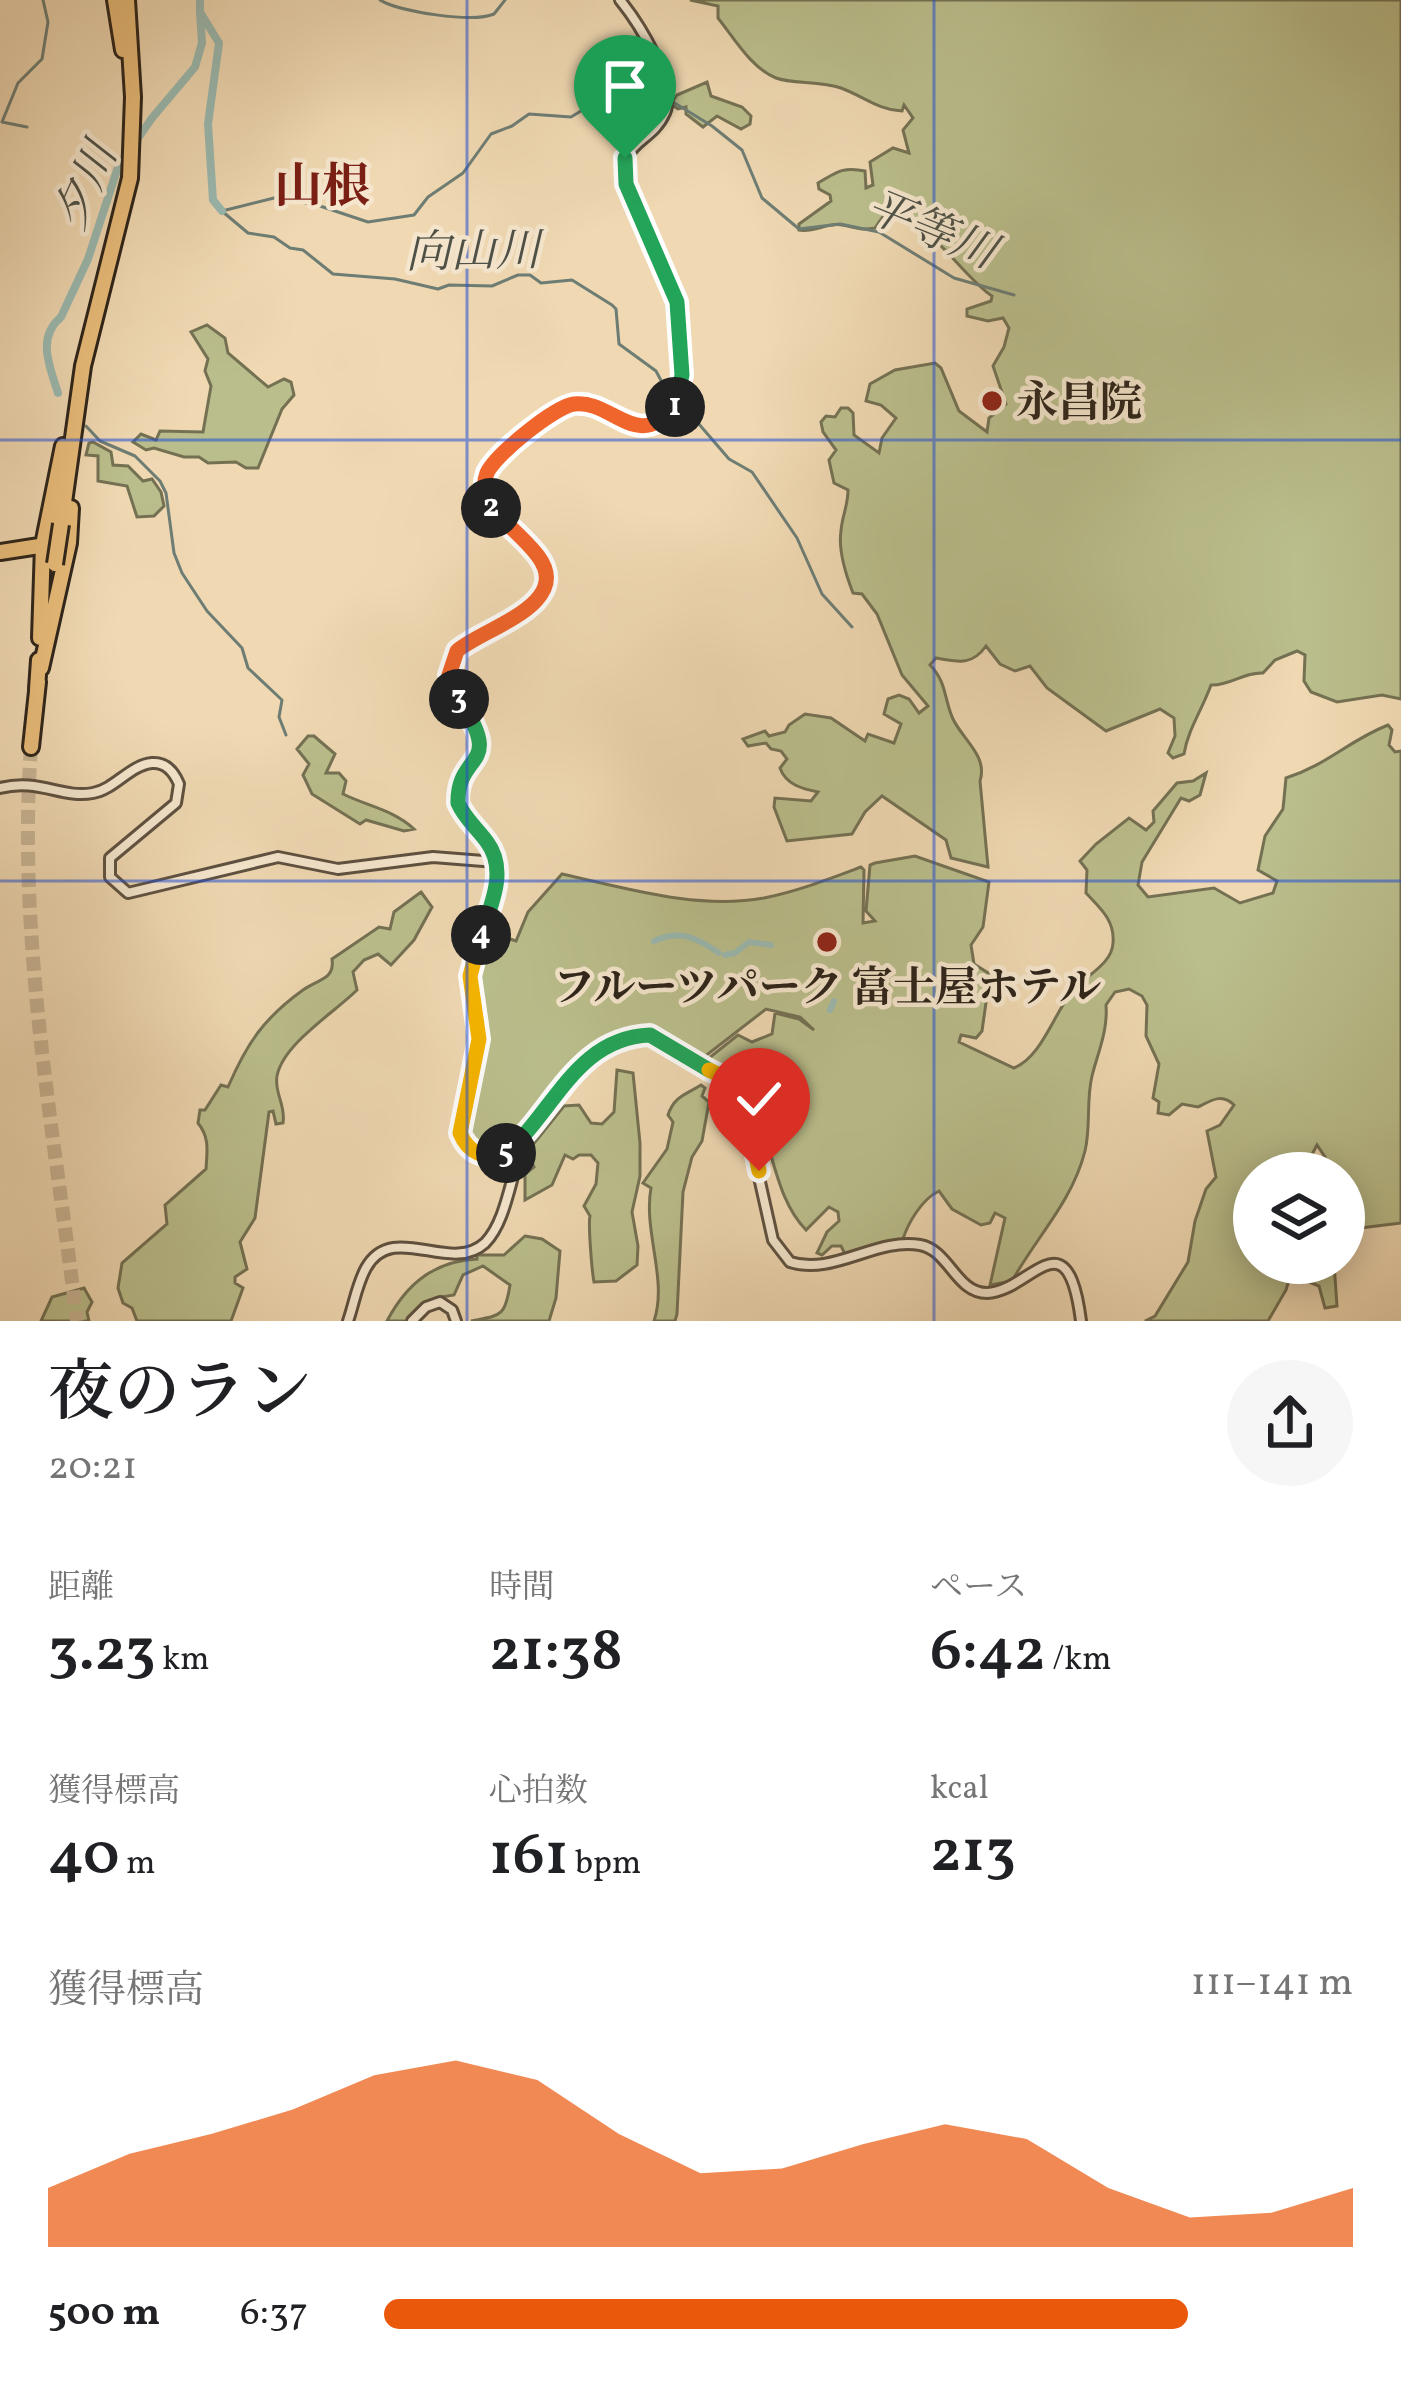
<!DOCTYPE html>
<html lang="ja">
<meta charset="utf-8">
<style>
body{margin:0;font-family:Vollkorn,"Noto Serif JP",serif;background:#f6f6f6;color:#202124;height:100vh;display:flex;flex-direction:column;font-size:45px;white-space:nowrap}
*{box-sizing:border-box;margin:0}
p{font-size:39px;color:#757577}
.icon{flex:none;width:66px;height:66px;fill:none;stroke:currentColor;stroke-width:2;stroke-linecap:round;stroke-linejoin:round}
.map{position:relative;height:1321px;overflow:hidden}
.sheet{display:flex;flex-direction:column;background:#fff;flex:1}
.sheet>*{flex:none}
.fabs{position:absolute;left:1233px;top:1152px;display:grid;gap:24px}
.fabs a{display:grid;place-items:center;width:132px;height:132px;border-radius:50%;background:#fff;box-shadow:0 6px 30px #0003;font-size:60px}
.pin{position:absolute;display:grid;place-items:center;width:102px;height:102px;color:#fff;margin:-123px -51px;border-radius:50% 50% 50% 0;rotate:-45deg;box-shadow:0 0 12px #0007}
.pin .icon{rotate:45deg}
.km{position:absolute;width:60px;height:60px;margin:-30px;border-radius:50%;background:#222;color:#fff;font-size:33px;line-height:60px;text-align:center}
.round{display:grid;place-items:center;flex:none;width:126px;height:126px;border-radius:63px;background:#f6f6f6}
.headline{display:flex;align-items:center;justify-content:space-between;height:204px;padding:0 48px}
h1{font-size:66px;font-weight:600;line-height:90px}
.stats{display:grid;grid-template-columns:repeat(3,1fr);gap:18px;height:204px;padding:12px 48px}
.stats div{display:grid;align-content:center}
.stats b{font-size:60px;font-weight:600}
.stats small{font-size:33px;font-weight:400}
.stats p{font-size:33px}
.chart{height:336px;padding:24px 48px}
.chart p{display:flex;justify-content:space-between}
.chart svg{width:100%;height:216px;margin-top:12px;fill:#ea580c;opacity:.7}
ul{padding:0 48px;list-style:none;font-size:39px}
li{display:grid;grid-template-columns:192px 144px 1fr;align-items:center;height:90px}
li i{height:30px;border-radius:15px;background:#ea580c}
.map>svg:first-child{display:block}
.green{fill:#babe8c;stroke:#747153;stroke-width:3}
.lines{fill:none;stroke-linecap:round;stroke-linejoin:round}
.stream{stroke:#6e7d74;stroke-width:3}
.canal{stroke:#9ab9b0;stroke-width:6}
.river{stroke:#9ab9b0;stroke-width:8}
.highway-tunnel{stroke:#c8b494;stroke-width:14;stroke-dasharray:14 7;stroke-linecap:butt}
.minor-casing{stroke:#5e5140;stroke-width:14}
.highway-casing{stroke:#2d241a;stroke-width:20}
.minor{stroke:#f5e6cd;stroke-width:8}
.highway{stroke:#e8bc79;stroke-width:14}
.highway-bridge-casing{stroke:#2d241a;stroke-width:20;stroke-linecap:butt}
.highway-bridge{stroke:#e8bc79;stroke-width:14}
.split-1-casing{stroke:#fff;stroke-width:24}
.split-2-casing{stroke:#fff;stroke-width:24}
.split-3-casing{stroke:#fff;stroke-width:24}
.split-4-casing{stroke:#fff;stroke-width:24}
.split-5-casing{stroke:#fff;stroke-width:24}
.split-6-casing{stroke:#fff;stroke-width:24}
.split-7-casing{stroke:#fff;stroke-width:24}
.split-1{stroke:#22a559;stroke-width:15}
.split-2{stroke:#f0652b;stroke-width:15}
.split-3{stroke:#f0652b;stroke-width:15}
.split-4{stroke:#22a559;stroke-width:15}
.split-5{stroke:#f5b400;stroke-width:15}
.split-6{stroke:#22a559;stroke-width:15}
.split-7{stroke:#f5b400;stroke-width:15}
.grid{fill:none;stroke:#1d4ed8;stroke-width:3;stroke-opacity:0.55}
.poi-dot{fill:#8f2418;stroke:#f5e6cd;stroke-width:4.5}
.labels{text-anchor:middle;stroke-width:9;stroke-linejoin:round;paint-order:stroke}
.poi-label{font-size:42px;font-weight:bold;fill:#2d241a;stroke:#f5e6cd;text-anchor:start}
.water-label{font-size:45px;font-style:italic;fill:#4e5147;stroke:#f5e6cd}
.quarter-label{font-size:48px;font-weight:bold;fill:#7a1f14;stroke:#f5e6cd}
</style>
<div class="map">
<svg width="1401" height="1321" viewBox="0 0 1401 1321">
<rect width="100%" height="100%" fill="#efd8b2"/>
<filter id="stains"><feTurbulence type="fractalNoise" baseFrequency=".00167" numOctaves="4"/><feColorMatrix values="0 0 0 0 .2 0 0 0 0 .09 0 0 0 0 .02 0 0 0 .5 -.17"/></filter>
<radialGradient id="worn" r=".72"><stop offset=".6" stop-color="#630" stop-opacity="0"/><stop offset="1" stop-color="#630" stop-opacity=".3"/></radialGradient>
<path class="green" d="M690,0H1401V699L1382,695L1337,702L1311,692L1304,681L1305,655L1297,651L1275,660L1263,673C1243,672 1230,686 1211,685C1202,710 1188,729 1184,754L1173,758L1168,753L1175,736L1174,718L1160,709L1106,731L1047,688L1030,666L1015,671L1000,664L986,646C972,666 958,662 936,658L930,665C947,682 944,700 953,719C963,740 988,756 980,781L988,867L951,858L946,840L882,796L865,812L852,834L787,841L774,807L775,798L811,801L818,792C803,789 786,785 780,768L787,759L781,751L771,749L766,743L748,746L743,739L765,731L769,736L785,732L789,725L805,714L831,718L865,741L868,734L894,743L901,724L884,714L888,699L899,695L909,699L919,713L928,706L902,675L877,614L862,594L853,593C846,575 838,550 841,531C842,516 848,506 848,490L834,483L829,460L836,450L823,432L821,422L826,416L835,417L841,408H848L853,413L854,435L879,453L882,438L896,418L881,405L866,401L870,384L895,370L935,363L941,368L959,411L987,432L989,418L1006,404L993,366L1004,347L1009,328L1003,318L988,321L967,316V309L991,301L992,296C962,277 919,205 884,215L875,228C860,231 855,227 842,225C828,222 814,233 799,230V224L831,201L830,195L819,189L818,183C836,173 842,166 865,171L866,188L873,185L870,162L893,148L909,153L903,130L913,118L904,105L902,111C878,110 863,96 841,88C820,81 792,84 776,78C751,68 734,38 718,18V6Z
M707,82L711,96L742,107L751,116L750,124L741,129L717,116L703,127L686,114V107L678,109L671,104L677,95Z
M207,325L225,338L228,353L268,387L284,379L291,382L294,395L282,409L258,468H246L236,462L208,463L199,457H184L154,448L146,450L133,442L141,434L156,440L160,431L203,432L211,386L205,371L208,359L191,332Z
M93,442L111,452L113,465L128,466L143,481L152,479L161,492L164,506L154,516L137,517L127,486L98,481V456L86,455L89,443Z
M1388,725L1392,730L1389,745L1395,752L1401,751V1223L1344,1230V1173H1325V1157L1317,1145L1302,1173H1254V1263H1294L1286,1290L1268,1321H1145L1155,1316L1188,1262L1195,1221L1206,1189L1216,1177L1207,1131L1220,1125L1234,1105C1222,1093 1212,1100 1198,1107L1182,1104L1169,1115L1158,1113L1159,1102L1153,1098L1159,1064L1146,1036L1147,1005L1142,996L1129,989L1115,992L1106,1005C1108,1031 1098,1052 1092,1076C1086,1101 1091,1126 1085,1151C1072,1202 1037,1236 1012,1281L990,1285L1005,1218L995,1213L990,1223L981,1225L952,1209L939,1191C922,1199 908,1223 903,1239L845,1254L841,1246H832L822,1255L817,1253L827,1232L839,1221L838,1212L829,1207L806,1230C768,1191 775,1125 737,1081C730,1073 714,1067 704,1062L738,1035L752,1042L772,1034L775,1013L799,1019L814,1030L800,1017L766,1009L699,1061C687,1053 674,1040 660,1035C592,1009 544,1119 503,1152L476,1150L463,1130L483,1032L472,979L485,930L516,941L528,912L562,874C626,888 697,910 764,898C798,891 829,879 861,867L864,870L863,923L875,921L866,911L870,865L875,863L915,856L989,882L983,927L971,945L974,964L990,974L982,1031L976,1038L961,1035L959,1042L1014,1068C1041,1057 1053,1016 1071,993C1084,976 1112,965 1113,943C1115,920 1100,908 1086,893L1087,870L1080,861L1096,844L1129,818L1146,830L1154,822L1153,811L1177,783L1193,781L1206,773L1200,795L1189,801L1181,798L1142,862L1138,885L1148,897L1214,888L1240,903L1273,893L1277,881L1258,870L1265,836L1283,809L1286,778C1327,765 1348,741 1388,725Z
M308,736H314L335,754L326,773H339L346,781L343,794C367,806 394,810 414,829L404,831L366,820L360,824L312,794L303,775L309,764L297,749Z
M421,892L432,907L414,940L391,965L378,954L364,960L353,972L357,990C335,1012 283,1044 277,1076C274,1093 286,1105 283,1123L276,1124L273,1111L269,1112L255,1218L240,1242L247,1269L235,1277V1283L243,1288L231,1321H137L132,1308L123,1303L118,1288L122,1263L167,1224L165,1205L206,1169C207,1151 210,1138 198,1123L200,1110H205L221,1085L228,1087C247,1043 264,1018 303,990C318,979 335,980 332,959L379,927L390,929L394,912Z
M617,1070L633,1073L640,1143V1176L632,1212L638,1246L637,1265L616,1281L594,1282C592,1272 588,1224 590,1216L584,1206L596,1184L598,1163L591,1155H579L573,1159L565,1155L552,1185L525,1200V1174L534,1167L527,1152L564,1106L579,1105L591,1123L602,1124L614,1112Z
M701,1085L705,1088L702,1096L709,1102L702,1141L692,1157L683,1192L677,1314L675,1321H654C668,1280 643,1231 651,1188L643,1183L667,1149L673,1122L668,1115C674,1096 687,1094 701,1085Z
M525,1236L542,1239L560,1251L556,1298L549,1321H471C501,1315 505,1317 510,1285L483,1266L463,1275L454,1295L436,1298L407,1321H387C407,1283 435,1261 477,1259V1255H504Z
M1304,1263H1334L1337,1306L1325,1308L1319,1286L1302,1279Z
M84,1288L92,1302L87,1312L89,1321H41L52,1297Z"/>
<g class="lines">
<path class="stream" d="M380,0C399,12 473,23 494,14L505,0
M27,127L2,122L18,83L42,59L48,22L43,0
M222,211L278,197L320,206L368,222L414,215L428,197L463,173L491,134L512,126L529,114L571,117L599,100L627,112L654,103L673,102L712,126L742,150L762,198L799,229L840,224L879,232L954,278L1014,295
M223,212L248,233L274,237L290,248L303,250L333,274L395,279L438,289L449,285L492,286L518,275H530L541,283L572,280L612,305L616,309L619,344L656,371L673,403L692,416L729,459L752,472L797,538L822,594L852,627
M86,426L100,441L135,456L160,481L166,493L174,553L182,573L207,611L242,648L248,668L282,700L279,717L286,735"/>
<path class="canal" d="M654,941C680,929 697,938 719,953
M725,955L735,953L749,942L771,945
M830,1010L834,1001"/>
<path class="river" d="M200,0V12L219,43L208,124L213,200L222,211
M58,393C50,367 36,338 61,317L88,259L118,167L152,118L195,67L202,43L200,12"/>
<path class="highway-tunnel" d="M31,747C17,939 54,1131 77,1321"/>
<defs>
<path id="minor" d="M620,0C638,22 678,85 665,113C651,145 617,140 626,185C641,217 660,250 672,283C684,317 696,411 652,424C621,432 603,401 575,404C555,406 499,452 489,469C463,513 541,536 545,574C551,623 476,622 455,654C434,686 474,707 480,736C485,762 457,778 458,803L491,849L497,872L496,889L470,975L480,1032L460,1133C469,1155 489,1161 510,1151L593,1053L618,1039L658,1038L739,1088L773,1240L790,1262C833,1276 877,1237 920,1245C949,1250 956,1293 987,1293C1030,1292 1067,1212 1081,1321
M0,788C39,778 62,799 93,793C115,789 130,765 152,763C166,762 174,772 179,784L176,803L110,858V877L128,893L278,857L338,869L433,857L496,862
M348,1321C354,1304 357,1284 366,1268C393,1220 450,1275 485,1243C503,1225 509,1189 516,1166L510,1151
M412,1321L426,1307L440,1302L452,1310L456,1321"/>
<path id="highway" d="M115,0L123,50
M61,524L83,366L130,178L133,97L127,0
M0,552L52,544
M40,638L43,545L63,446
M41,668L69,543L71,508
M37,689L39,660
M31,747L38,682"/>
</defs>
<use href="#minor" class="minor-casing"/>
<use href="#highway" class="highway-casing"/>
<use href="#minor" class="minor"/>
<use href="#highway" class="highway"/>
<defs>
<path id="highway-bridge" d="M55,564L61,524"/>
</defs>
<use href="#highway-bridge" class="highway-bridge-casing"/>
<use href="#highway-bridge" class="highway-bridge"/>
</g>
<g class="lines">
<defs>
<path id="split-1" d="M625,158L626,184L677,302L682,375L675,407"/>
<path id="split-2" d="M491,508C485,497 482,486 487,473C495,455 554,407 574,404C612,399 636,453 675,407"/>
<path id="split-3" d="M459,699L449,675L457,651C483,628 574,605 538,556C525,539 506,524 491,508"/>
<path id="split-4" d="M459,699C506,770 457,750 458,803C465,819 477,828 487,842C508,870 491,905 481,935"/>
<path id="split-5" d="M481,935L470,976L479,1039L460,1133C468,1153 486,1161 506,1153"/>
<path id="split-6" d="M506,1153C555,1111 576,1038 650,1035L709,1070"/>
<path id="split-7" d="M709,1070C754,1089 750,1128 759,1171"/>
</defs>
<use href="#split-1" class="split-1-casing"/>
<use href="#split-2" class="split-2-casing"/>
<use href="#split-3" class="split-3-casing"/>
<use href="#split-4" class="split-4-casing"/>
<use href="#split-5" class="split-5-casing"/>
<use href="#split-6" class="split-6-casing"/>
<use href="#split-7" class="split-7-casing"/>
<use href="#split-1" class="split-1"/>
<use href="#split-2" class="split-2"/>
<use href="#split-3" class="split-3"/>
<use href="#split-4" class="split-4"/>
<use href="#split-5" class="split-5"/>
<use href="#split-6" class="split-6"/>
<use href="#split-7" class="split-7"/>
</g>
<path class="grid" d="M467,0V1321M934,0V1321M0,440H1401M0,881H1401"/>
<g class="poi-dot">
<circle cx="992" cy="401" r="12"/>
<circle cx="827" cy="942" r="12"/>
</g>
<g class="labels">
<g class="poi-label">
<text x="1016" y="416">永昌院</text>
<text x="827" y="1001" text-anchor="middle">フルーツパーク 富士屋ホテル</text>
</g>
<g class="water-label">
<text transform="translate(84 186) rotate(-66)" y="16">夕川</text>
<text transform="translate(932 228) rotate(22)" y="16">平等川</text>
<text transform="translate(473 250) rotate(-1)" y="16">向山川</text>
</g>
<g class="quarter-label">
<text x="322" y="202">山根</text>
</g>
</g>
<rect width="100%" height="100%" filter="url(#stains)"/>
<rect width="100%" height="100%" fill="url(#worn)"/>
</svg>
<div class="fabs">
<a><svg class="icon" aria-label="layers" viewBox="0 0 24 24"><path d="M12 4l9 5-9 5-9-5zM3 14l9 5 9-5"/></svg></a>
</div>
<div class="pin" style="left:625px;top:158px;background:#1e9e55"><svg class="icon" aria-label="arrive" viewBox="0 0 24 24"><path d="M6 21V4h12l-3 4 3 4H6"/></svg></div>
<div class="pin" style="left:759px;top:1171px;background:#d93025"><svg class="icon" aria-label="check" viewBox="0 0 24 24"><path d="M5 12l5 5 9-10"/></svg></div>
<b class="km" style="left:675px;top:407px">1</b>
<b class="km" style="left:491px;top:508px">2</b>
<b class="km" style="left:459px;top:699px">3</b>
<b class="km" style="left:481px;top:935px">4</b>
<b class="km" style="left:506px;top:1153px">5</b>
</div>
<section class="sheet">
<div class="headline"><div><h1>夜のラン</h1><p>20:21</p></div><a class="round"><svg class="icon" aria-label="share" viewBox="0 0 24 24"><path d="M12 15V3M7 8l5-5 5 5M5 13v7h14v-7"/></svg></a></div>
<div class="stats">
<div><p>距離</p><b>3.23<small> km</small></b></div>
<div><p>時間</p><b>21:38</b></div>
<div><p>ペース</p><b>6:42<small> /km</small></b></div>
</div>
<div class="stats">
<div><p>獲得標高</p><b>40<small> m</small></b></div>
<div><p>心拍数</p><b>161<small> bpm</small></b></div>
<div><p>kcal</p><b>213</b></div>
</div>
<div class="chart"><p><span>獲得標高</span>111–141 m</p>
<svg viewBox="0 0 160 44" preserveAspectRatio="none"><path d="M0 44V32L10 25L20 21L30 16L40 9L50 6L60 10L70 21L80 29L90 28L100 23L110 19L120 22L130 32L140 38L150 37L160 32V44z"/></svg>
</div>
<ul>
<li><b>500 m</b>6:37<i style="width:83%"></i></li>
</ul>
</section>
